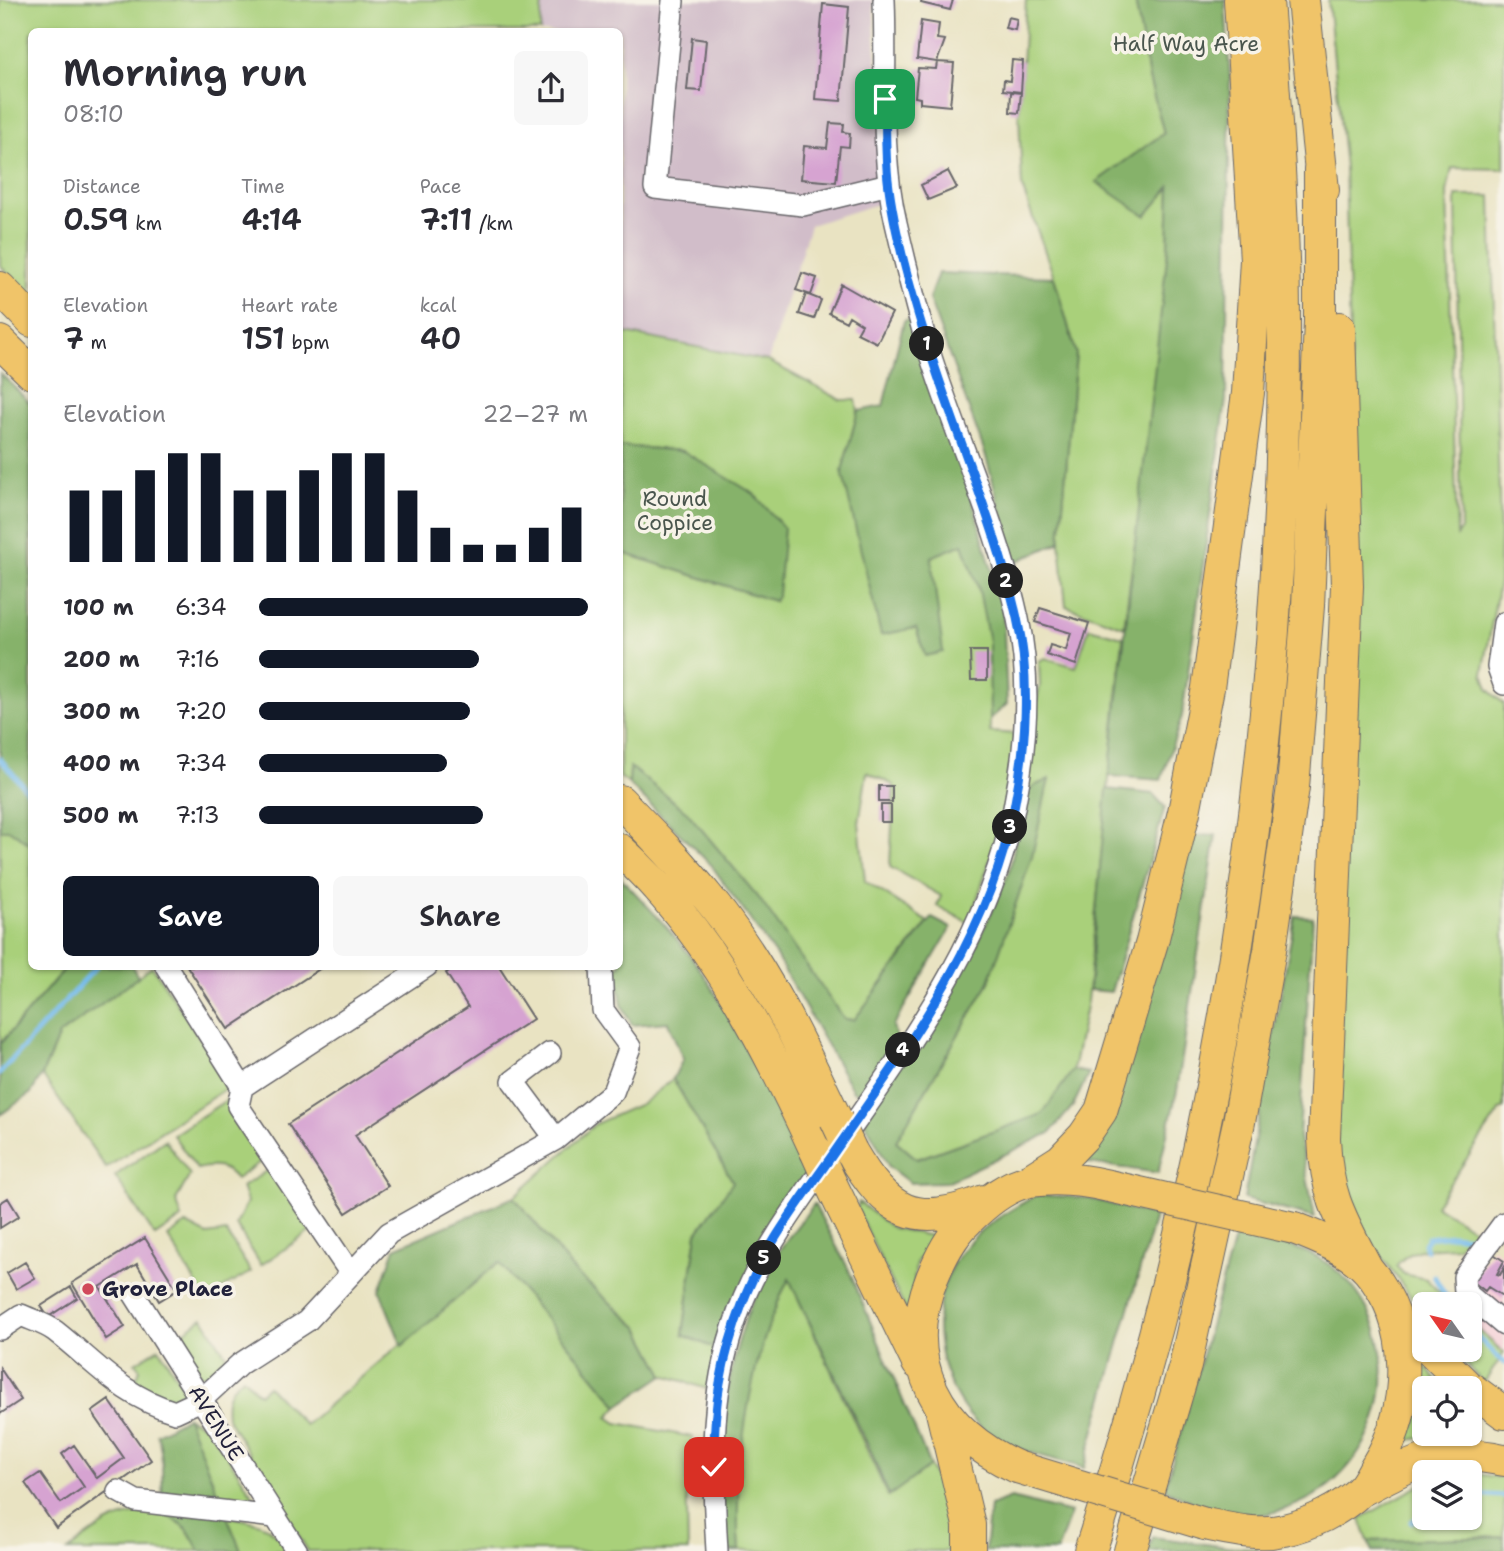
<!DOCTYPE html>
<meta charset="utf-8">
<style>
body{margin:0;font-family:"Shantell Sans",sans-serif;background:#f7f7f7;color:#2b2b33;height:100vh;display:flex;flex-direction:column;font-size:26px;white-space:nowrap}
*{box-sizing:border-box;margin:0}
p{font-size:23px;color:#7c7c81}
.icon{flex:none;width:38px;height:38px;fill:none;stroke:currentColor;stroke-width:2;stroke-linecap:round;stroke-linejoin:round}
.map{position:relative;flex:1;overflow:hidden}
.drawer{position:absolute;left:28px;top:28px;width:595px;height:942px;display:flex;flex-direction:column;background:#fff;border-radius:10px;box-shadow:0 2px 5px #0004}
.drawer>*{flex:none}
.needle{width:46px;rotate:304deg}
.controls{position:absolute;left:1412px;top:1292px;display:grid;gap:14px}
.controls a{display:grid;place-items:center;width:70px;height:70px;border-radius:10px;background:#fff;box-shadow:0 2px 5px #0004;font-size:35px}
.pin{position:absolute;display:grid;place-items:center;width:60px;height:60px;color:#fff;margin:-30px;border-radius:14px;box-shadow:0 4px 10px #0006}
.km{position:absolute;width:35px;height:35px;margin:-18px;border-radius:50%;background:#222;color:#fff;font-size:19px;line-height:35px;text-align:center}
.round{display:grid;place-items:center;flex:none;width:74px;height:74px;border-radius:10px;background:#f7f7f7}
.overview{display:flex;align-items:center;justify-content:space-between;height:119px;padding:0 35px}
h1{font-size:38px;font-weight:600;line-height:52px}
.stats{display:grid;grid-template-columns:repeat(3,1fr);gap:10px;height:119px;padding:7px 35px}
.stats div{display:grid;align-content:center}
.stats b{font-size:30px;font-weight:600}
.stats small{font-size:19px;font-weight:400}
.stats p{font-size:19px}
.chart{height:196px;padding:14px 35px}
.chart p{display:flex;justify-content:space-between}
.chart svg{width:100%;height:126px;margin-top:7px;stroke:#111827;stroke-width:6}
.button{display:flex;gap:14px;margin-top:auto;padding:14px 35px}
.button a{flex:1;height:80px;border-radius:10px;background:#111827;color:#fff;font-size:28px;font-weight:600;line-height:80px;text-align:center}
.button a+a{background:#f7f7f7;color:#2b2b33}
ul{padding:0 35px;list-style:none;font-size:23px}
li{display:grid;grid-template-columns:112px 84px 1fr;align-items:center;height:52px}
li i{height:18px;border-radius:9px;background:#111827}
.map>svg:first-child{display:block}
.built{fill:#f6cfd7}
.industrial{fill:#d1bdc9}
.green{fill:#a9d07a;stroke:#66795a;stroke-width:2}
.forest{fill:#86b26a;stroke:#546a52;stroke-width:2}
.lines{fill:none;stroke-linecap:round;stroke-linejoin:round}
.stream{stroke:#76bced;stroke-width:5}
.building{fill:#d6a3d1}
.minor-casing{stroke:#68666a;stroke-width:24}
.highway-casing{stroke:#68666a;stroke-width:34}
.minor{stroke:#fff;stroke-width:21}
.highway{stroke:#f0c469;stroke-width:32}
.highway-bridge-casing{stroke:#68666a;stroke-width:34;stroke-linecap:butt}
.highway-bridge{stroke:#f0c469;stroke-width:32}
.route-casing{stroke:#fff;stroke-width:14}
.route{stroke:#1a73e8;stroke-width:9}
.poi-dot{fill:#d1495b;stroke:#f7f3e8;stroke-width:2.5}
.labels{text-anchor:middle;stroke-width:7;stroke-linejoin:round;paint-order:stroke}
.park-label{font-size:21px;fill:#4a564e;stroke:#f7f3e8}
.poi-label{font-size:21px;font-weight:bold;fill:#22223b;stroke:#f7f3e8;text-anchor:start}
.street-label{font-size:21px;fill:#22223b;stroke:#f7f3e8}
</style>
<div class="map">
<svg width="1504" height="1551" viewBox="0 0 1504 1551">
<rect width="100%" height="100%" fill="#f7f3e8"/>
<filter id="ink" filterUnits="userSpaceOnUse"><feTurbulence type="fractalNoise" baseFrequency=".0143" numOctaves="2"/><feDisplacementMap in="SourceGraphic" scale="14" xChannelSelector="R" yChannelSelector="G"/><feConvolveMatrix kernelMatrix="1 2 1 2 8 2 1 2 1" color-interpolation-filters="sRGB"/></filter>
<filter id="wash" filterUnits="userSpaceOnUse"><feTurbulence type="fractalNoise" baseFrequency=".00686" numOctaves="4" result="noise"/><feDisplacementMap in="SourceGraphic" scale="28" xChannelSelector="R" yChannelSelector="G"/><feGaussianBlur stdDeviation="1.57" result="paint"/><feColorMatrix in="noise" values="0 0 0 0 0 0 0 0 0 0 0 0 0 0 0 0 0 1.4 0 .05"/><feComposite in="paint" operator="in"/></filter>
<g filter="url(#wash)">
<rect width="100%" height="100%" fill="#e9e3c2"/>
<path class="built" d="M1493,1248L1504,1257V1353L1470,1322V1304H1452Z"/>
<path class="industrial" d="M542,0H873L884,202L810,225L768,361L620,332V32H540Z"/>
<path class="green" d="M0,0H542L540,31L32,32L31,298L0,265Z
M1026,0H1135L1149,78L1164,133L1170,186L1168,249L1147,453L1124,627L1066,606L1060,542L1076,353L1054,277L1022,187L1019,113Z
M1328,0H1504V169L1452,168L1447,192L1457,535L1461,529L1456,196H1491L1500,531L1499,582L1483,674L1488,689L1504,704V1109H1501L1435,1205L1475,1230L1457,1247C1433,1249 1412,1245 1396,1266L1404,1274L1426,1279L1451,1304H1424V1315L1353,1217L1335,1165L1352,407L1345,168Z
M620,332L768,361L841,400H856L858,411L842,471L930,557L963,543L979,590L990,643V732L1016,734L1009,803L969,923L937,906L941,896L890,867L894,785L867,772L859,823L865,881L928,922L854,1020L844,1019L630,768L629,784L620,777V552L774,601L683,451L620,446Z
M1089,628L1123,637L1087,1001L1073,1070L1043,1114L917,1159L896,1141L989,982L1049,780L1026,790L1032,720L1040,686L1039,661L1045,658L1076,667Z
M0,830H10L31,845L32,966H67L0,1044Z
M152,966L231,1085L106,1168L42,1075L59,1035Z
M673,1079L734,1182L697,1233L683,1334L719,1350L707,1389L664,1375L639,1328L575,1272L514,1197L595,1124L643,1103Z
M228,1099L266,1158L236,1179C225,1165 214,1165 197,1169L173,1135Z
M165,1140L190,1175L176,1200L182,1218L155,1236L115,1176Z
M273,1167L314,1229L261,1265L236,1225L247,1202L242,1187Z
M859,1202L892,1228L936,1237L916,1263L910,1319L857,1210Z
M186,1224L207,1235L226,1232L251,1272L205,1298L168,1237Z
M499,1261L618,1406L608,1417L617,1423L693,1437L686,1467L688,1551H308L227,1417C225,1397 228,1390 243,1377L259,1394L268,1386L305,1425Z
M789,1278L888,1496L930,1466C942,1493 954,1520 952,1551H739C732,1466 749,1354 789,1278Z
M203,1318L230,1362L208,1377L198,1374L174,1339Z
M1470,1322L1504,1353L1484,1383L1451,1349H1470Z
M159,1348L185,1391L182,1398L169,1402L130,1383L137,1378L140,1369L135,1363Z
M1423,1362L1442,1388H1424V1433H1456L1408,1440L1416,1420Z
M187,1417L209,1428L262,1509L222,1506Z
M1470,1473L1504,1478V1537L1368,1541L1360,1519L1424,1483V1517H1470Z
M163,1511L187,1529L200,1551H68C102,1524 119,1512 163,1511Z
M226,1516C261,1523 269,1522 290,1551H241Z"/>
<path class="forest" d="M1135,0H1225L1230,79L1226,400L1182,716L1161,780L1109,776L1168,249L1170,187L1146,216L1096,182L1164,133L1149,78Z
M938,273L1054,277L1076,353L1060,542L1015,562L985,453L929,299Z
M914,317L955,440L1003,609L1007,704L990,719L989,642L979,590L963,544L931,557L943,652L925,656L916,628L881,635L842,471L858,411L883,406L904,321Z
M0,373L31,404V845L10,830H0Z
M620,446L683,451L754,494L784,528L778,595L774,601L620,552Z
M630,767L687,812L759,898L844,1019L854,1020L932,918L951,928L893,1026L898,1044L865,1096L853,1091L776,956L711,865L629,784Z
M1049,779L1032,856L989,982L896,1141L917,1159L1042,1114L1073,1070L1089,1073L1073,1106L1050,1133L947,1182L910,1183L889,1167L864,1120L974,951L1009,873L1026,790Z
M1107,789L1153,794L1165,807L1111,992L1089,990Z
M1216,835L1177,1091L1158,1173L1074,1161L1189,836Z
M620,877C653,912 687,946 712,988C749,1049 778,1115 808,1179L719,1350L683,1335L697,1233L733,1182L673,1079L683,1059L668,1022L632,1025L622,1005L617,973L611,966H620Z
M1295,916L1313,917L1299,1136L1315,1218L1244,1199Z
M67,966H132L138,977L59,1035L42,1075L31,1093L0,1115V1044Z
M1037,1195L1087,1198L1155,1216L1084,1468C1060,1460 1012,1450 993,1437C941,1402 923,1321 952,1266C970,1232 1005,1213 1037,1195Z
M514,1197L575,1272L639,1328L664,1375L618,1406L499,1262L402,1346L380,1291L395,1248Z
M814,1204L848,1268L930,1466L889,1496L871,1452L789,1279C750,1352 733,1469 739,1551H723C715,1453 722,1347 773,1260C785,1240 800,1223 814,1204Z
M1236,1232C1267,1241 1305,1246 1331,1266C1418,1334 1389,1473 1288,1508C1269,1515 1244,1518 1224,1514C1205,1510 1184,1497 1165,1489Z
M187,1417L241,1551H200L187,1529L163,1511C161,1486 165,1456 157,1434Z
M1011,1498L1071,1513L1057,1551H985L990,1506Z
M1153,1537L1227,1547L1258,1548L1255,1551H1148Z
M1504,1537V1551H1373L1368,1541Z"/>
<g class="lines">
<path class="stream" d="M0,759L32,796
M0,1073L97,966
M1426,1250L1424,1244L1428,1238L1452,1235L1477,1238L1490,1226
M1434,1276L1450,1304
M1470,1330L1504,1363
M1470,1494L1504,1496
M1411,1522L1424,1514"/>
</g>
<g id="blocks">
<path class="building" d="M922,0H953L950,10L921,3Z
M823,4L849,7L841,101L815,99Z
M1008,17L1017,19L1015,30L1005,28Z
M921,21L939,24L937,39L945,40L937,62L954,63L950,106L920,103V98L915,97L918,68L936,69L937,62L917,59Z
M692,38L706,40L701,91L687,90Z
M1012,60L1023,61L1021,92L1003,90L1004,80L1010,81Z
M1011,92L1021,93L1019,113L1010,112Z
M830,123L844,124L843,132L850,133L849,147L840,146L836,182L801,179L804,146L827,148Z
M948,171L957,188L928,200L921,185Z
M802,273L817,278L811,295L796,290Z
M841,284L892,313L877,343L857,333L862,324L849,316L846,322L829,313Z
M806,294L821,300L814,319L799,314Z
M1040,608L1089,623L1076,665L1047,655L1050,645L1066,650L1071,633L1035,622Z
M970,651H987V680H971Z
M879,786H892V802H879Z
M881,805H891V822H881Z
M187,966H324L228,1029Z
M457,966H499L533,1019L355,1135L388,1186L346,1213L288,1124L468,1007L446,973Z
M8,1198L19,1216L0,1228V1203Z
M145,1238L177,1290L159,1301L137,1264L100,1287L125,1327L106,1339L72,1283Z
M1492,1253L1504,1261L1497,1274L1500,1275L1504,1268V1297L1488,1287L1485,1291L1472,1281Z
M25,1262L35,1278L16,1289L7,1273Z
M71,1287L77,1298L48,1317L41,1306Z
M0,1368L21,1400L0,1414Z
M109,1400L151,1460L56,1528L25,1483L40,1473L61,1503L84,1487L62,1454L74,1445L97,1478L124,1458L92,1412Z"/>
</g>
</g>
<g filter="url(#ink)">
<use href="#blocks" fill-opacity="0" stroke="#68666a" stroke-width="2"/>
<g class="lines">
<defs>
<path id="minor" d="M673,1L655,188L803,205L889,184
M1504,623L1498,667L1504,684
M166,966L242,1087
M550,1053L513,1081L556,1139
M1504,1223L1464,1277L1465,1292L1504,1325
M351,1274L238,1106L242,1087L427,966
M134,1294L297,1551
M0,1329L21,1315C32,1320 46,1324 55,1331C97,1364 122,1396 175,1412L201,1400L240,1364L307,1321L389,1233L556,1139L613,1092L630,1047L603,1010L601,966
M118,1491L136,1501L275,1517
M717,1551C712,1461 708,1383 744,1298C765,1248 799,1202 831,1157C905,1050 989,939 1014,808C1026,748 1031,679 1018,619C998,527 957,440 929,351C916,309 906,266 896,223C879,150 887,74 884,0"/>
<path id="highway" d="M1303,0L1323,190
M0,288L32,321
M1339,328L1347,586L1324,1138C1326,1196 1341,1219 1367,1269
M0,342L32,373
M620,801C651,833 682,865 710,900C763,965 800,1043 836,1119
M620,850C711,932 765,1041 816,1151
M851,1151C888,1214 915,1228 984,1201
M1028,1181L1061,1160L1084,1136L1101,1111L1152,942L1184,812L1208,688L1248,393L1256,260L1240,0
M830,1182L918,1363
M1430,1349L1469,1388
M1470,1388L1504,1413
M942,1412L969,1525V1551
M1017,1467C939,1432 898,1362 932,1278C941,1256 951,1236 968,1220C985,1203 1006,1185 1030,1181C1057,1177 1084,1180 1109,1186
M1362,1490C1416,1461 1441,1446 1504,1460
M1205,1524C1230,1529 1258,1536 1284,1530C1311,1524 1340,1510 1360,1491C1367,1485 1372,1473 1377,1465C1413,1406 1414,1323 1368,1270C1350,1250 1318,1237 1294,1228
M1090,1551C1222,1156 1285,739 1284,323C1284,215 1275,108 1267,0
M1130,1551L1185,1366L1239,1122L1270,950L1293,787L1308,606L1320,321V169"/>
</defs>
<use href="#minor" class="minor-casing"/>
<use href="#highway" class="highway-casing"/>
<use href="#minor" class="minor"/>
<use href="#highway" class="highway"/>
<defs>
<path id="highway-bridge" d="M836,1119L851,1151
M816,1151L830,1182
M1109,1186L1294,1228
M1017,1467L1205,1524"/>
</defs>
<use href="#highway-bridge" class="highway-bridge-casing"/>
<use href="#highway-bridge" class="highway-bridge"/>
</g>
</g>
<g class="lines" filter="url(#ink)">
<defs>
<path id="route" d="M714,1467C713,1406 721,1360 743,1302C763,1249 799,1203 831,1157C905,1050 989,939 1014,808C1026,748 1031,677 1017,618C996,527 958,440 930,352C913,299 894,235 888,180C885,153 886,126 885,99"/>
</defs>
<use href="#route" class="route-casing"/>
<use href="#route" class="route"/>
</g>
<circle class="poi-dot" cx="88" cy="1289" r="7"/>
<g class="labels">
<g class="park-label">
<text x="1186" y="51">Half Way Acre</text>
<text x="675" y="506">Round<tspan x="675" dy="24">Coppice</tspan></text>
</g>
<g class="poi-label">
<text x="102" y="1296">Grove Place</text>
</g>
<g class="street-label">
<text transform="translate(216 1423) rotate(58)" y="7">AVENUE</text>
</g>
</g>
</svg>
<div class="controls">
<a><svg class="needle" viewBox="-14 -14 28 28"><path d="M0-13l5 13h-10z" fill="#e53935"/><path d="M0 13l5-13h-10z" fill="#7c7c81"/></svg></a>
<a><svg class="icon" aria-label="locate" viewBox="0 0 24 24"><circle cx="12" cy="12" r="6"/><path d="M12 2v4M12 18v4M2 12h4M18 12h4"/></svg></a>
<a><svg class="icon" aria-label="layers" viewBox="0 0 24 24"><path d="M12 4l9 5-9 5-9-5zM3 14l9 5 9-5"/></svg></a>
</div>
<div class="pin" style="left:885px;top:99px;background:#1e9e55"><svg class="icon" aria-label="arrive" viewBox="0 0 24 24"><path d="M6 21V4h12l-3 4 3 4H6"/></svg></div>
<div class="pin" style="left:714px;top:1467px;background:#d93025"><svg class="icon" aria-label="check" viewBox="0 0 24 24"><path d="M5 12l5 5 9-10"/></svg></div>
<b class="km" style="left:927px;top:344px">1</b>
<b class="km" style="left:1006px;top:581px">2</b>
<b class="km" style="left:1010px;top:827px">3</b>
<b class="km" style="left:903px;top:1050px">4</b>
<b class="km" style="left:764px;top:1258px">5</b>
<section class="drawer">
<div class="overview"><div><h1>Morning run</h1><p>08:10</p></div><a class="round"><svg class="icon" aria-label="share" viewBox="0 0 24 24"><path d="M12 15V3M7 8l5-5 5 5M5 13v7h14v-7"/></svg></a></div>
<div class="stats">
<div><p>Distance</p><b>0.59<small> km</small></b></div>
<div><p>Time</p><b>4:14</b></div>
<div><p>Pace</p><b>7:11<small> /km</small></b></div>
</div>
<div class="stats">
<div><p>Elevation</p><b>7<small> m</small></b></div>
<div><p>Heart rate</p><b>151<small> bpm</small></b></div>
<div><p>kcal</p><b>40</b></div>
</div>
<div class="chart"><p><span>Elevation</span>22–27 m</p>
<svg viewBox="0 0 160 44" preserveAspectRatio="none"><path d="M5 44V19M15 44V19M25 44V12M35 44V6M45 44V6M55 44V19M65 44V19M75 44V12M85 44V6M95 44V6M105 44V19M115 44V32M125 44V38M135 44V38M145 44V32M155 44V25"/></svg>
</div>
<ul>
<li><b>100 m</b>6:34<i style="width:100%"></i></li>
<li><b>200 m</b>7:16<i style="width:67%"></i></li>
<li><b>300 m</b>7:20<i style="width:64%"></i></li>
<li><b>400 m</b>7:34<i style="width:57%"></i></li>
<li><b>500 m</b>7:13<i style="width:68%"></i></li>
</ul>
<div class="button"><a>Save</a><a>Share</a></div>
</section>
</div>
